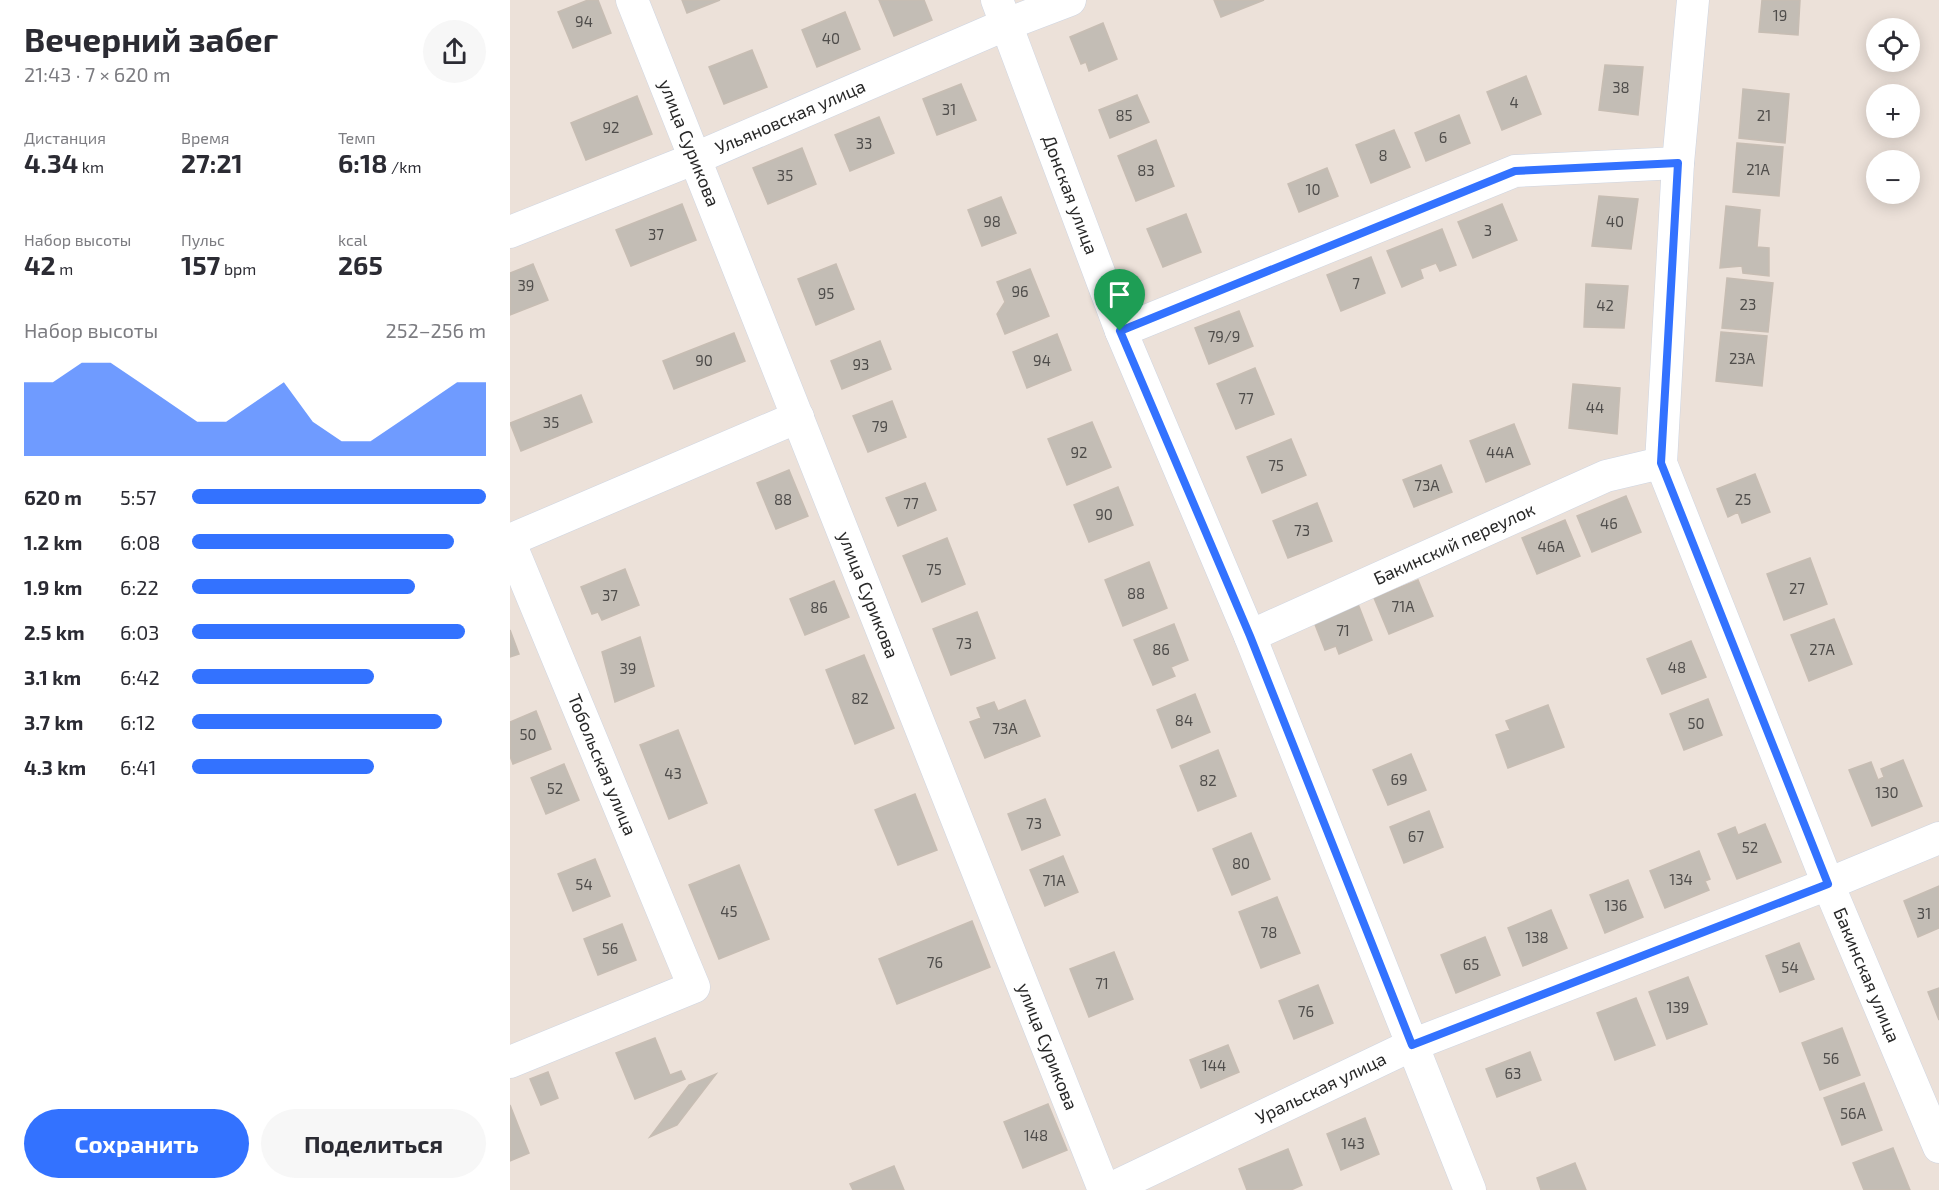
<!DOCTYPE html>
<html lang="ru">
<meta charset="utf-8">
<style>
body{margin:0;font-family:"Exo 2",sans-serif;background:#f7f7f7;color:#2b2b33;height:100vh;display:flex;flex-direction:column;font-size:22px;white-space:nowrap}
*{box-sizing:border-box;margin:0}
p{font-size:20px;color:#7c7c81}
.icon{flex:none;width:33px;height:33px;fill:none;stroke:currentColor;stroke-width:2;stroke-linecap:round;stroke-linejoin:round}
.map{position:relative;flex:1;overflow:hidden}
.panel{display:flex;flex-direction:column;background:#fff;width:510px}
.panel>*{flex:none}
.tools{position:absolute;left:1356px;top:18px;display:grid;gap:12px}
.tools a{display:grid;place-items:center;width:54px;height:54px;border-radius:50%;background:#fff;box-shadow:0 3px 15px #0003;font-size:30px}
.pin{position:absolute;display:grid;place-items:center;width:51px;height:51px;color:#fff;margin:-62px -26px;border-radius:50% 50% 50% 0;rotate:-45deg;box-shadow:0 0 6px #0007}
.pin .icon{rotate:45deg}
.round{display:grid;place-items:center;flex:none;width:63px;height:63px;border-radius:32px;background:#f7f7f7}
.headline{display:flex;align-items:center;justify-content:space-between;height:102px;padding:0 24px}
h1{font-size:33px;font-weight:700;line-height:45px}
.stats{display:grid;grid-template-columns:repeat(3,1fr);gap:9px;height:102px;padding:6px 24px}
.stats div{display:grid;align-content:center}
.stats b{font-size:26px;font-weight:700}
.stats small{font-size:16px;font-weight:400}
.stats p{font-size:16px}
.chart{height:168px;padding:12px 24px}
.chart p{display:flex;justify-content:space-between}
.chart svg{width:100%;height:108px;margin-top:6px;fill:#3372ff;opacity:.7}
.primary-button{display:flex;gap:12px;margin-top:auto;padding:12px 24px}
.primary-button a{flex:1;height:69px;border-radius:36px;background:#3372ff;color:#fff;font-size:24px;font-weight:700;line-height:69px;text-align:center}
.primary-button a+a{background:#f7f7f7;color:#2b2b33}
ul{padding:0 24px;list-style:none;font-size:20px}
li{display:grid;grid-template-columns:96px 72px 1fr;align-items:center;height:45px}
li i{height:15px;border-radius:8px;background:#3372ff}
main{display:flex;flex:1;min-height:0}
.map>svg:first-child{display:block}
.building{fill:#c3bdb5;stroke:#c7bdb3;stroke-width:1.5}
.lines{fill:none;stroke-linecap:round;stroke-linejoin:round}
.street-casing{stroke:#ced5e2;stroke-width:33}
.street{stroke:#fff;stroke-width:32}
.route-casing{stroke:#fff;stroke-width:12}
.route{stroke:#3372ff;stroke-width:8}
.labels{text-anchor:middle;stroke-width:4.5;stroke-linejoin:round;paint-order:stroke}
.number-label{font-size:15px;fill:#4f4d4b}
.street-label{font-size:18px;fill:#282828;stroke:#fff}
</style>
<main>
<section class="panel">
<div class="headline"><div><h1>Вечерний забег</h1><p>21:43 · 7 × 620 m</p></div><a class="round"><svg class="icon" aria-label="share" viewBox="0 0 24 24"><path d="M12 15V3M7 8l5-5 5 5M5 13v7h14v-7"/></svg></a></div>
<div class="stats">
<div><p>Дистанция</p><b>4.34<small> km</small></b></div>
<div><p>Время</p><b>27:21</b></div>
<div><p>Темп</p><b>6:18<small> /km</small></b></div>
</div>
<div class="stats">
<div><p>Набор высоты</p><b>42<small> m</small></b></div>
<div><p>Пульс</p><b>157<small> bpm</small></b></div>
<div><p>kcal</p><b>265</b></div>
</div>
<div class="chart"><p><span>Набор высоты</span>252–256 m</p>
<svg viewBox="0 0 160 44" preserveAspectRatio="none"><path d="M0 44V14L10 14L20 6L30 6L40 14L50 22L60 30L70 30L80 22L90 14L100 30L110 38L120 38L130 30L140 22L150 14L160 14V44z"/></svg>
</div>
<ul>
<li><b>620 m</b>5:57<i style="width:100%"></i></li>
<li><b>1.2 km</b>6:08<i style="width:89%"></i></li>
<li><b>1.9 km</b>6:22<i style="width:76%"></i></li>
<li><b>2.5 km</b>6:03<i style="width:93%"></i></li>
<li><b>3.1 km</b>6:42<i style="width:62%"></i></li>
<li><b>3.7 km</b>6:12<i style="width:85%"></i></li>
<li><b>4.3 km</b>6:41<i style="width:62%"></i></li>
</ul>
<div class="primary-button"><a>Сохранить</a><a>Поделиться</a></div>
</section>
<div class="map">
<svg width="1429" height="1190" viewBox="0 0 1429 1190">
<rect width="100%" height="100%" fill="#ece1d9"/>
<path class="building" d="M78,0H88L101,33L63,48L48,12Z
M172,0H210L177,13Z
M369,0H414L422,20L384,36Z
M704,0H754L711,17Z
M1252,0H1290L1288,35L1249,32Z
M335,12L350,49L307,67L292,30Z
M593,23L607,59L579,71L576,62L571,64L560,37Z
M242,50L257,87L214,104L199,67Z
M1095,65L1133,67L1128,115L1089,110Z
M1016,76L1031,114L992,130L977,92Z
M451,84L466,120L427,135L413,99Z
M1233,89L1279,94L1275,143L1229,138Z
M627,95L639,122L600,138L589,110Z
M127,96L142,134L76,160L61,123Z
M949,115L960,143L916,161L905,133Z
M369,117L384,153L340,171L325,135Z
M884,130L900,167L861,183L846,145Z
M646,140L664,186L626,201L608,156Z
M1227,143L1273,147L1269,196L1223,192Z
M292,148L306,184L258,204L243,168Z
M817,168L828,196L789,212L778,184Z
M1089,196L1128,199L1121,249L1082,246Z
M491,197L506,233L472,246L458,210Z
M172,204L186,240L121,266L106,230Z
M992,204L1007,240L963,258L948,222Z
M1216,206L1250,210L1247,247L1259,248V276L1233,273L1232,266L1210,268Z
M676,214L691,252L653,267L637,229Z
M932,229L946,265L930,271L926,263L910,269L913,278L892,287L877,251Z
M861,257L875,293L831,311L817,275Z
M23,264L38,300L0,315V273Z
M326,264L344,309L306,325L288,279Z
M520,269L539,316L495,334L487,314L495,302L487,282Z
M1217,278L1263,283L1258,332L1212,328Z
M1076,284L1118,286L1114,328L1074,327Z
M729,311L743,346L699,364L685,328Z
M1211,332L1257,336L1252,386L1206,381Z
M224,333L235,361L164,389L153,361Z
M547,334L561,370L517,388L503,352Z
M370,341L381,369L332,389L321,361Z
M745,368L764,414L726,429L707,384Z
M1063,384L1110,388L1107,434L1059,428Z
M71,395L82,422L11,451L0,423Z
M382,401L396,437L358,452L343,416Z
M582,422L601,467L557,485L538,439Z
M1004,424L1020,464L976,482L960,441Z
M781,439L796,475L752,493L737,457Z
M931,465L942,492L904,507L893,480Z
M279,470L298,516L266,529L247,483Z
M1245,474L1260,512L1232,523L1228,512L1218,517L1207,489Z
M415,483L426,510L388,526L376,498Z
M608,487L623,525L579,542L564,505Z
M1116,496L1131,532L1082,552L1067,516Z
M807,503L822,541L778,558L763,521Z
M1055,520L1070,556L1027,574L1012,538Z
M437,538L455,584L412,602L393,556Z
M1300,558L1317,604L1274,620L1257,574Z
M639,562L657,608L613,626L595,580Z
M115,569L129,605L92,620L88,612L82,614L71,587Z
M908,580L923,616L879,634L864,598Z
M324,581L339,617L295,635L280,599Z
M848,604L862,640L829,654L826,646L815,650L804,622Z
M467,612L485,658L441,675L423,629Z
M1324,619L1342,664L1299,681L1281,635Z
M664,624L678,660L661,667L665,676L643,685L624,640Z
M0,630L9,654L0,657Z
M130,637L144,686L105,702L92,652Z
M1181,641L1196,677L1152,694L1137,659Z
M354,655L384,728L345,744L316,670Z
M685,694L700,732L662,748L647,710Z
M1198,699L1212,735L1174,750L1160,714Z
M515,700L530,736L475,758L460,722L471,718L467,708L484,702L488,711Z
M1038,705L1054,747L998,768L986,735L1000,730L996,721Z
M26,711L41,749L3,764L0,756V722Z
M168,730L197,803L159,819L130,745Z
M708,750L726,796L688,811L670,766Z
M901,754L916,790L878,805L863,770Z
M1393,760L1412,806L1362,826L1339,770L1361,762L1368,780L1374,777L1371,769Z
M54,764L69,800L36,814L21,778Z
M405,794L427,850L388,865L365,810Z
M535,799L550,835L512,850L498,814Z
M919,811L933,847L894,863L880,827Z
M1255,824L1271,862L1227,879L1208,834L1225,827L1228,835Z
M741,833L760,879L722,895L703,849Z
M1189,851L1200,879L1195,881L1199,890L1155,908L1140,871Z
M553,856L568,892L535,906L520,870Z
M85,859L100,896L63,911L48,874Z
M229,865L259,939L209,959L179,885Z
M1118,880L1133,917L1095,933L1080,895Z
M1429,886V928L1408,937L1394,901Z
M767,897L790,953L751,968L729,912Z
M1041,910L1057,948L1013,966L998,928Z
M462,921L480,967L387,1004L369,959Z
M112,924L126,960L88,975L74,939Z
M975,937L990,975L946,993L931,955Z
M1289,943L1304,979L1270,992L1256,956Z
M604,952L623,999L579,1017L560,969Z
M1178,977L1197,1024L1157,1039L1139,992Z
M808,985L823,1023L784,1039L769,1001Z
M1429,988V1020L1418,992Z
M1126,998L1145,1045L1105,1060L1087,1013Z
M1332,1028L1350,1075L1310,1090L1292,1043Z
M145,1038L160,1075L171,1071L175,1079L125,1099L106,1053Z
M718,1045L729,1072L691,1088L680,1060Z
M1020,1052L1031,1080L987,1097L976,1069Z
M38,1072L48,1098L31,1105L20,1079Z
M206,1074L167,1125L140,1137L179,1085Z
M1354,1083L1372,1130L1332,1145L1314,1098Z
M538,1104L557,1150L513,1168L494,1122Z
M0,1105L19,1153L0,1161Z
M855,1118L869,1154L831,1170L817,1134Z
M1383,1148L1400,1190H1354L1343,1163Z
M778,1149L792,1185L781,1190H737L729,1169Z
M1065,1163L1076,1190H1031L1027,1178Z
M384,1166L394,1190H343L340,1184Z"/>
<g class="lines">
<defs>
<g id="street">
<path id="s1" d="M122,0L594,1190"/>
<path id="s2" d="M487,0L611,331L740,636L960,1190"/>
<path id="s3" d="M1183,0L1168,163L1151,463L1318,884L1429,1147"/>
<path id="s4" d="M0,232L186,158L497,24L560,0"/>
<path d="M611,331L1005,171L1168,163"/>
<path d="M0,540L288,417"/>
<path id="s5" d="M0,543L184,987L0,1062"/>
<path id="s6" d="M740,636L1096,476L1151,463"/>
<path id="s7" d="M598,1190L902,1045L1318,884L1429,838"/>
</g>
</defs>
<use href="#street" class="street-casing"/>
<use href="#street" class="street"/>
</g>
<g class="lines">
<defs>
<path id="route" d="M1168,163L1151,463L1318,884L902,1045L740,636L610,331L1005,171Z"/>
</defs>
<use href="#route" class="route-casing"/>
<use href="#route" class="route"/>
</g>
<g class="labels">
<g class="number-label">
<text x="1270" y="21">19</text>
<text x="74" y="27">94</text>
<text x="321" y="44">40</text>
<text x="1111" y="93">38</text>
<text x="1004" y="108">4</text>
<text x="439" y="115">31</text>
<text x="614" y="121">85</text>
<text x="1254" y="121">21</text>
<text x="101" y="133">92</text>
<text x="933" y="143">6</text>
<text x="354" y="149">33</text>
<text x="873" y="161">8</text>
<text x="1248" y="175">21А</text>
<text x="636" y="176">83</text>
<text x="275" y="181">35</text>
<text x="803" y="195">10</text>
<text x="482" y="227">98</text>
<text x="1105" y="227">40</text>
<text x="978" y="236">3</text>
<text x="146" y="240">37</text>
<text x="846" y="289">7</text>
<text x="16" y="291">39</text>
<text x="510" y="297">96</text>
<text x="316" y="299">95</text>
<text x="1238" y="310">23</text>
<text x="1095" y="311">42</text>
<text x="714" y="342">79/9</text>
<text x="1232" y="364">23А</text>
<text x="194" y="366">90</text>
<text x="532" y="366">94</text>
<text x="351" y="370">93</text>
<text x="736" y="404">77</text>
<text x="1085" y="413">44</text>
<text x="41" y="428">35</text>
<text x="370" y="432">79</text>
<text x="569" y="458">92</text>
<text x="990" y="458">44А</text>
<text x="766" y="471">75</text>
<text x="917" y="491">73А</text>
<text x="273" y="505">88</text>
<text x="1233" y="505">25</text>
<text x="401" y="509">77</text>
<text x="594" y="520">90</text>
<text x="1099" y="529">46</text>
<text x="792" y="536">73</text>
<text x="1041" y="552">46А</text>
<text x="424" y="575">75</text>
<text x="1287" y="594">27</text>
<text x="626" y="599">88</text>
<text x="100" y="601">37</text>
<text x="893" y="612">71А</text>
<text x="309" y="613">86</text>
<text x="833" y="636">71</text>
<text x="454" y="649">73</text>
<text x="651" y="655">86</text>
<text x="1312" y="655">27А</text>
<text x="1167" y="673">48</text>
<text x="118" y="674">39</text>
<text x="350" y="704">82</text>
<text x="674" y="726">84</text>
<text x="1186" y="729">50</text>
<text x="495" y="734">73А</text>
<text x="18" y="740">50</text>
<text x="163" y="779">43</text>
<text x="889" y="785">69</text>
<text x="698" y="786">82</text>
<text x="45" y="794">52</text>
<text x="1377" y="798">130</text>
<text x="524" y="829">73</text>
<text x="906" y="842">67</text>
<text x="1240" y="853">52</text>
<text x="731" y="869">80</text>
<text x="1171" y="885">134</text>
<text x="544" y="886">71А</text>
<text x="74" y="890">54</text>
<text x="1106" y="911">136</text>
<text x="219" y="917">45</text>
<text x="1414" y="919">31</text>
<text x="759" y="938">78</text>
<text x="1027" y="943">138</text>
<text x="100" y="954">56</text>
<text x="425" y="968">76</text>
<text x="961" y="970">65</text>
<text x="1280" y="973">54</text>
<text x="592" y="989">71</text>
<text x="1168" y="1013">139</text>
<text x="796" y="1017">76</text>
<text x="1321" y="1064">56</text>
<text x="704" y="1071">144</text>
<text x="1003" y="1079">63</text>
<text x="1343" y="1119">56А</text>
<text x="526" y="1141">148</text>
<text x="843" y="1149">143</text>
</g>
<g class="street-label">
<text dy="6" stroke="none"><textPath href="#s4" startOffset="303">Ульяновская улица</textPath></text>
<text dy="6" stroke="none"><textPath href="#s1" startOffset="154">улица Сурикова</textPath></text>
<text dy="6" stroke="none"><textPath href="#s2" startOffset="208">Донская улица</textPath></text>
<text dy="6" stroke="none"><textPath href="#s6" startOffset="224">Бакинский переулок</textPath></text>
<text dy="6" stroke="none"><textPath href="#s1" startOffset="640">улица Сурикова</textPath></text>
<text dy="6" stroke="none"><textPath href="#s5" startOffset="240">Тобольская улица</textPath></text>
<text dy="6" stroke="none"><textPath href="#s3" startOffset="1016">Бакинская улица</textPath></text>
<text dy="6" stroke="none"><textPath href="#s1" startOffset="1126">улица Сурикова</textPath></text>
<text dy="6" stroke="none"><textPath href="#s7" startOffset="236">Уральская улица</textPath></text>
</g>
</g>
</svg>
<div class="tools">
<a><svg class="icon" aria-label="locate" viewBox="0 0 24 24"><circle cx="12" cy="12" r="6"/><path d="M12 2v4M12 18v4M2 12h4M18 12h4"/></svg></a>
<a>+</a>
<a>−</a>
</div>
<div class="pin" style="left:610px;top:331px;background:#1e9e55"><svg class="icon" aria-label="arrive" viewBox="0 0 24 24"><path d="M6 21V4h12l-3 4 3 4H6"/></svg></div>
</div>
</main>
